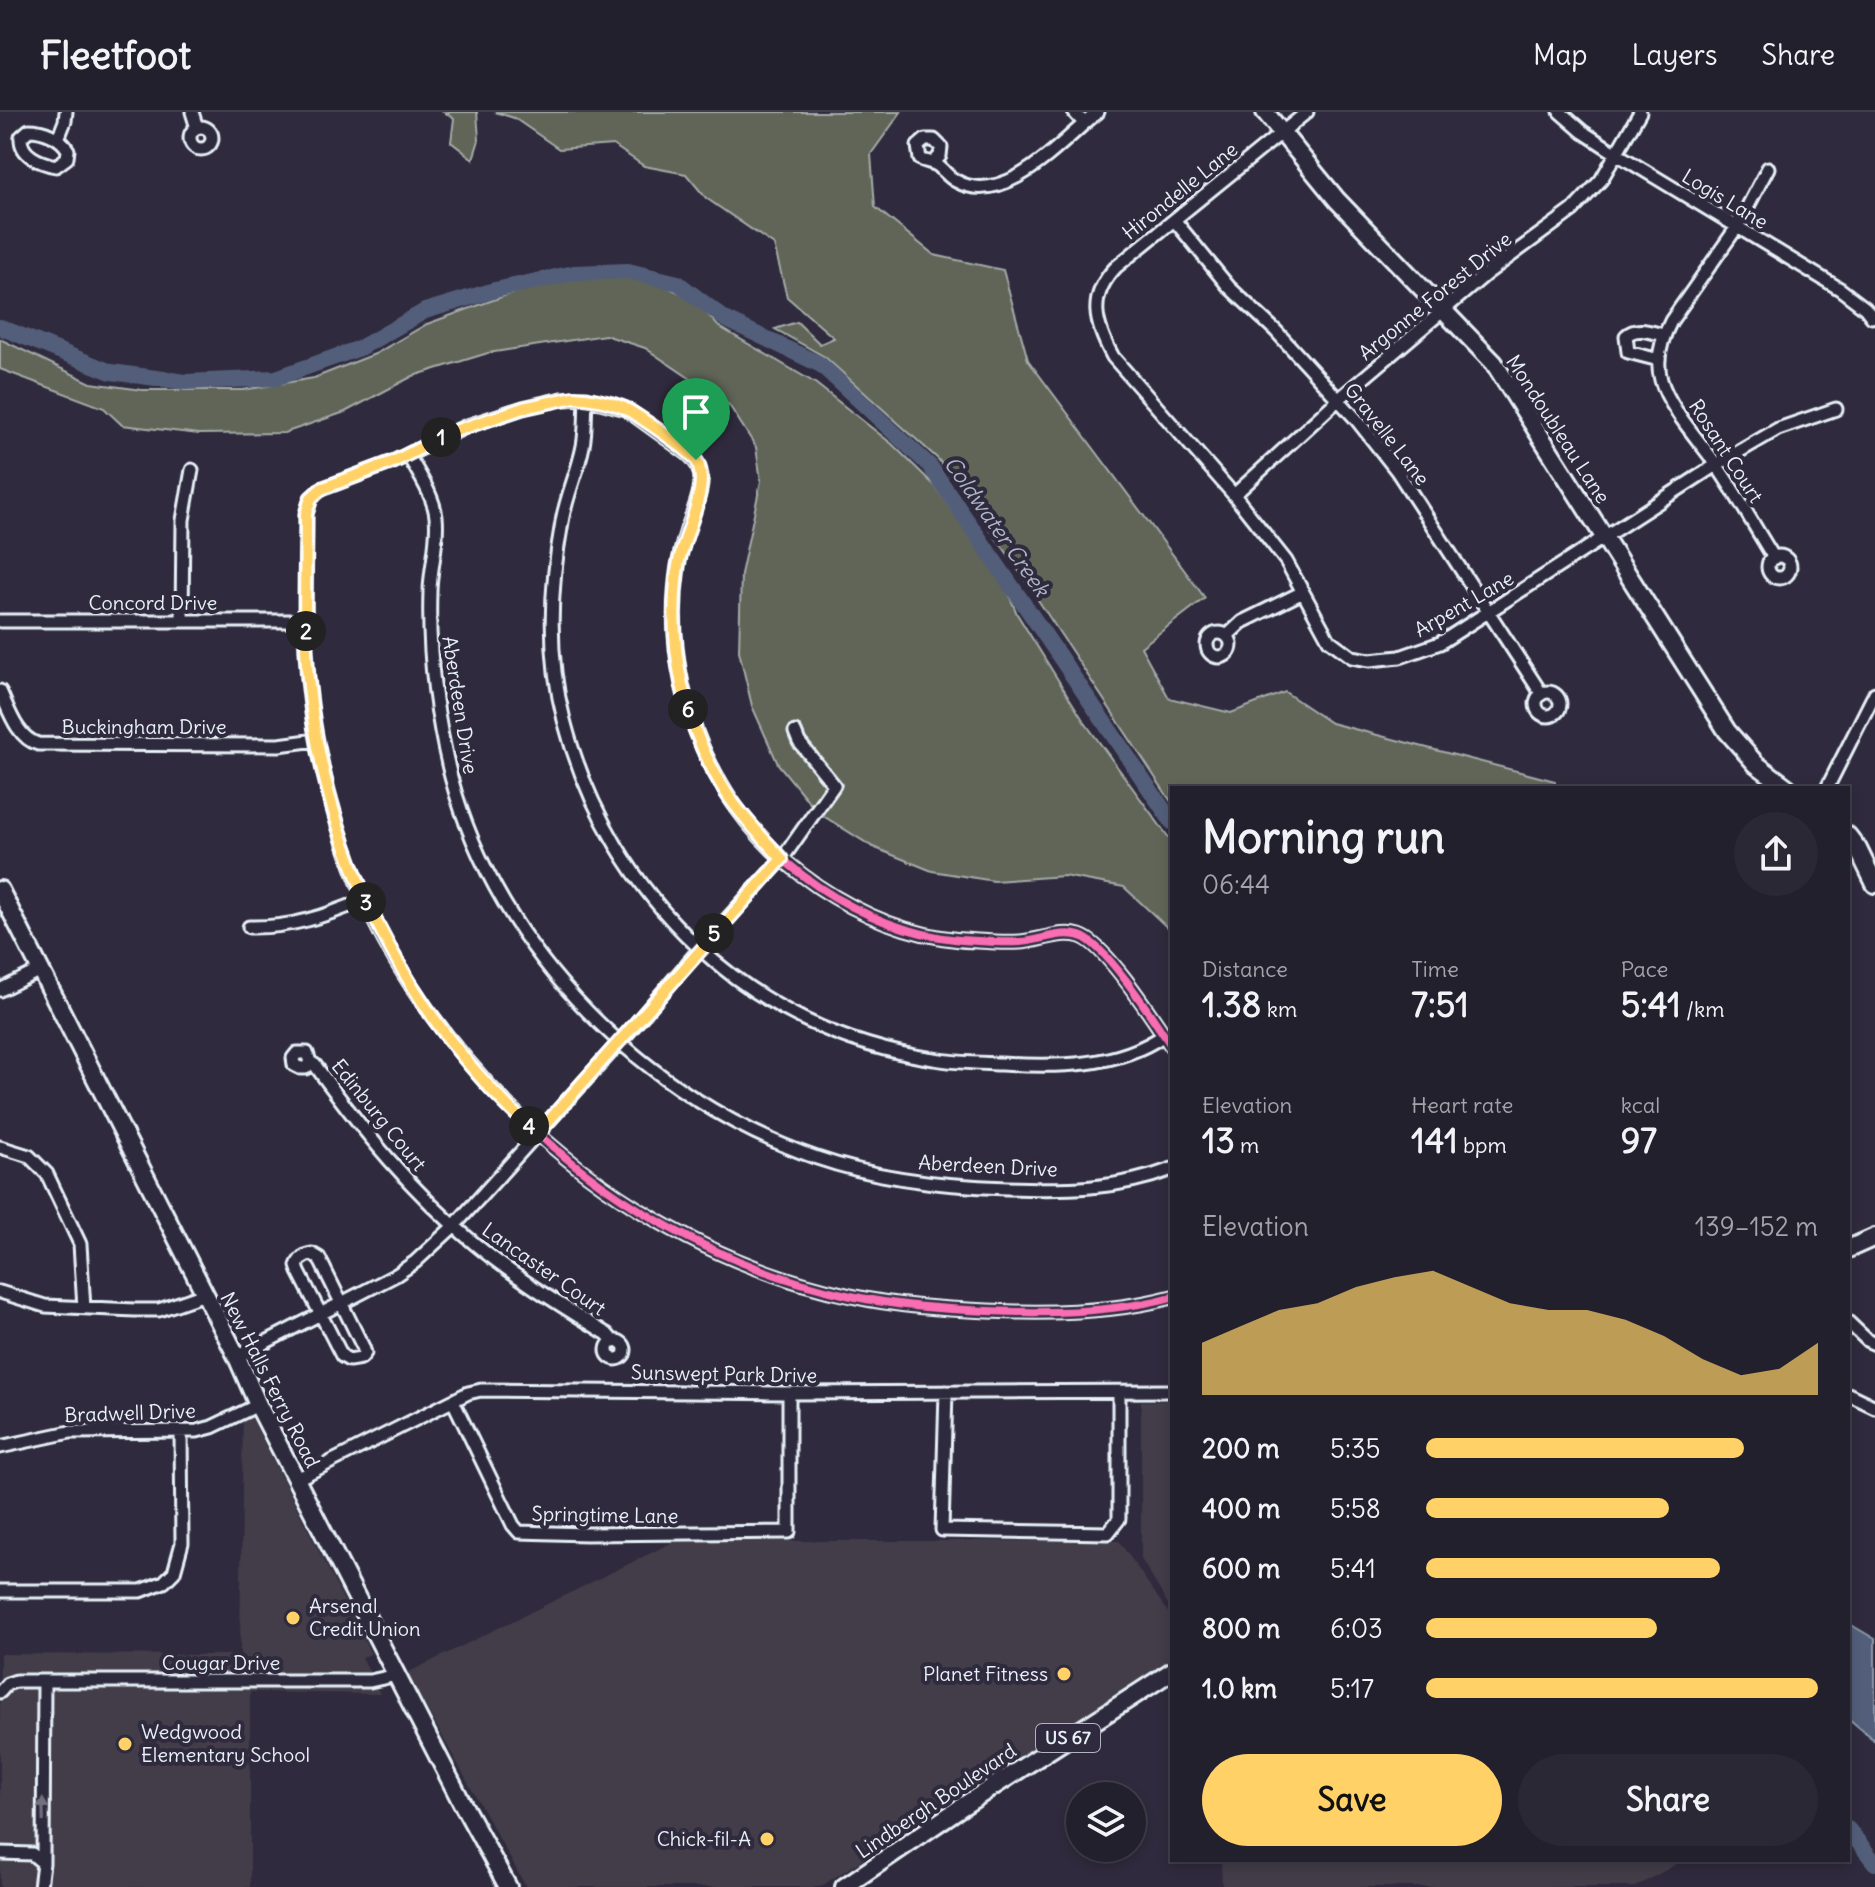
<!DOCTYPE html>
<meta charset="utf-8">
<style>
body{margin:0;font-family:Delius,sans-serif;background:#2b2836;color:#f1f3f6;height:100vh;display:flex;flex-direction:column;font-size:30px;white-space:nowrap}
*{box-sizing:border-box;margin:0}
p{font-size:26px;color:#a3a3aa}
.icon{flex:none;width:44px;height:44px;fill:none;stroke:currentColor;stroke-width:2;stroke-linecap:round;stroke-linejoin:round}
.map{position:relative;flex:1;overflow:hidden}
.details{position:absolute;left:1170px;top:674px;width:680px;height:1076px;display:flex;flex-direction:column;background:#23202e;border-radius:0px;box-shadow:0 4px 12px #0003,0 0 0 2px #403e4a}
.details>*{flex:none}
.tools{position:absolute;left:1066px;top:1670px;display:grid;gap:16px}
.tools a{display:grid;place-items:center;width:80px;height:80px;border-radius:50%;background:#23202e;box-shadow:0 4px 12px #0003,0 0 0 2px #403e4a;font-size:40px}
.pin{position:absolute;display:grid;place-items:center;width:68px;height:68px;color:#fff;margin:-82px -34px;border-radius:50% 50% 50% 0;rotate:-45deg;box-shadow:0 0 8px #0007}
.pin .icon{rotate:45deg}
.km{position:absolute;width:40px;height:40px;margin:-20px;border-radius:50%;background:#222;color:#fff;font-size:22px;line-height:40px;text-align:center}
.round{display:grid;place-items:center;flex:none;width:84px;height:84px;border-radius:42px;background:#2b2836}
.overview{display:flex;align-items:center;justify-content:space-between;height:136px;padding:0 32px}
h1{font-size:44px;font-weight:700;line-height:60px}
.figures{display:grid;grid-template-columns:repeat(3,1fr);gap:12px;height:136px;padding:8px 32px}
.figures div{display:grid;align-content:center}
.figures b{font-size:34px;font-weight:700}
.figures small{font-size:22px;font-weight:400}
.figures p{font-size:22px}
.chart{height:224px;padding:16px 32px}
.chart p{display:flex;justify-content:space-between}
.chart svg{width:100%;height:144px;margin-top:8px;fill:#ffd166;opacity:.7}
.primary-button{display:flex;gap:16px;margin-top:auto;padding:16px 32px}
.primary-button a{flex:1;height:92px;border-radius:48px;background:#ffd166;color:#111;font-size:32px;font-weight:700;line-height:92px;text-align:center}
.primary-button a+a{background:#2b2836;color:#f1f3f6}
ul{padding:0 32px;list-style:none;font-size:26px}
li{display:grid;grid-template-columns:128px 96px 1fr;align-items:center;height:60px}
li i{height:20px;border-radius:10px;background:#ffd166}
header{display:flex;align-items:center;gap:48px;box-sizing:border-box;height:112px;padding:0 40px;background:#23202e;border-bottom:2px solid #403e4a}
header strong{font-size:38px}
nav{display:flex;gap:44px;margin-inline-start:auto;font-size:28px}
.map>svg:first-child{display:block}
.built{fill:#433c48}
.green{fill:#606558;stroke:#a4aba8;stroke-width:2}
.water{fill:#525e7a;stroke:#8e99ac;stroke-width:2}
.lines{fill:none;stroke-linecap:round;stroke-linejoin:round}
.river{stroke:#525e7a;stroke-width:16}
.street-casing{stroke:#e8f1f8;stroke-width:17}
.secondary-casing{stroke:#e8f1f8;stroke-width:22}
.primary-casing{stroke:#e8f1f8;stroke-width:22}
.street{stroke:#2f2a3d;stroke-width:11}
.secondary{stroke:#2f2a3d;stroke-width:16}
.primary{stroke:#2f2a3d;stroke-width:16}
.cycleway-casing{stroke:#2f2a3d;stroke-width:13}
.cycleway{stroke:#f96db3;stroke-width:8}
.oneway{fill:#70707e}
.route-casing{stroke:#fff;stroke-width:16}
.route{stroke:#ffd166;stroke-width:10}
.poi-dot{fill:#ffd166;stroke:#2f2a3d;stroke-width:3}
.labels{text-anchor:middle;stroke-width:8;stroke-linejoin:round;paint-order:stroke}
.shield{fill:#2f2a3d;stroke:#b0b5c0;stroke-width:2}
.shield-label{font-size:18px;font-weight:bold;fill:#e8f1f8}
.street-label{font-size:20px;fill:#e8f1f8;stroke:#2f2a3d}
.poi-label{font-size:20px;fill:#e8f1f8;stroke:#2f2a3d;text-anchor:start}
.water-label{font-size:22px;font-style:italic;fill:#acb6c6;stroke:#2f2a3d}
</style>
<header>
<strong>Fleetfoot</strong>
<nav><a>Map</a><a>Layers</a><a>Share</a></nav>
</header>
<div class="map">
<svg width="1875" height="1775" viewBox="0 0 1875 1775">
<rect width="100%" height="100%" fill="#2f2a3d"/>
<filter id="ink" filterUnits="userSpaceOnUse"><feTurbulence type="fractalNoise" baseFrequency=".0125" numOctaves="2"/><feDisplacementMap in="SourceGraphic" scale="16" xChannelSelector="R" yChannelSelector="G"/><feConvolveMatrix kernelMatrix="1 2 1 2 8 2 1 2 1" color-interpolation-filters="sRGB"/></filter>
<g filter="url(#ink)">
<path class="built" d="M243,1289L371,1542L362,1545L380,1582L250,1580V1775H0V1542L240,1543Z
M1141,1289H1172V1499L1141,1447Z
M675,1429H1119L1172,1506V1546L820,1775H526L407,1561Z
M1221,1748H1672L1675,1753L1635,1775H1222Z"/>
<path class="green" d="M444,0H477L479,28L473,47L451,30L454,7Z
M495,0H901L871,42L875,95L934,143L1003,158L1028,248L1205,486L1141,535L1169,586L1231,601L1285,580L1331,611L1555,669L1554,676H1172V691L1007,441L938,347L825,245L775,217L797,210L820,232L834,226L787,185L774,133L706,86L686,62L644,54L613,33L559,37L514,6Z
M611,161C655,166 690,179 718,214L815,271L892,332L935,374L1006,475L1017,502L1083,608L1172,730V820L1124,775L1064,764L994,769L932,759L873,735L817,700L778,652L752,594L739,539L741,462L761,369L756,335L729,293L645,236L605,223L488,241L413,264L345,300L284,321L199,322L122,313L104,296L0,257V227L91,271L142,278H243L314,266L375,242L427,212L507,183L560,167Z"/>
<path class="water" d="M1848,1511L1875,1527V1629L1848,1606Z"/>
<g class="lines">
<path class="river" d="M0,215L111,260L186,270L276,266L360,236L425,199L495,178L574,161L628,159L678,171L725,207L821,253L930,354L1172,710
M1848,1717L1875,1751"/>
<defs>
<path id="street" d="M192,0L197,16
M1074,0L1084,11
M1307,0L1116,155C1087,185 1095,212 1113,245L1234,383L1286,449L1329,528L1352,545L1370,548L1400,545L1440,531L1716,353L1778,317L1836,297
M1560,0L1583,20L1617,42L1840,177L1865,196L1872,205
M190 26a11 11 0 1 1 22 0a11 11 0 1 1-22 0Z
M29,18C43,18 61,25 68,38L67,46L56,54C40,51 20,43 21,25Z
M58,27L65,9L66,0
M934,50L940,44L941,35L934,28H925L918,34L920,47C926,50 932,50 937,53C944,58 949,66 956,69C1006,97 1063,27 1098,0
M1768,56L1737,115L1671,209C1662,226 1655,247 1661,268C1669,296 1698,327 1715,351C1736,381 1754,414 1774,446
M1175,109L1229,175L1276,219L1356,307L1397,359L1541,581
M1659,248L1628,240L1626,224C1636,214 1651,220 1663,223
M586,286C585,301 586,319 583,334C578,360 566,384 562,410C550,475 547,543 564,608C610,786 751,921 934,947C956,951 978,951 1001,952C1056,955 1117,956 1164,923
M408,343C418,361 434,384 436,405C439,429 430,456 430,480C428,542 436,605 451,665C498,841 646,987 817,1046C878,1067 942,1074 1007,1076C1065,1078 1117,1078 1172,1057
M1234,383L1339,287L1486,162L1573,98L1601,68L1640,0
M1768 455a11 11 0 1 1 22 0a11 11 0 1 1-22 0Z
M0,509H306
M182,509L183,408L192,358
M1207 533a12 12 0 1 1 24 0a12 12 0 1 1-24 0Z
M1227,524L1242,510L1303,480
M0,579C9,598 17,626 38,632L279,633L316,628
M1536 592a12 12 0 1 1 24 0a12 12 0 1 1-24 0Z
M1827,676L1875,581
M249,815C291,816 326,804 364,788
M0,878L42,857
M1172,935C1156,911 1106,832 1080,824C1061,818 1040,829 1020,830C1006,831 992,830 978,829C880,827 777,763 726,680C684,613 666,532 678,454C681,438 685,421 691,407C699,383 711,360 687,341L626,297L586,286L562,287L523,296L467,314L393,350L321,377L311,386L306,402C306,448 304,494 306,539C310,624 332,707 364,786C387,842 427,901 466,947C564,1065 701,1152 851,1184C896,1194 942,1197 988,1199C1048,1202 1113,1201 1172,1185
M310,950L306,956H300L294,953L293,946L297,941H307L310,950L315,953C362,1018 412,1080 475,1132C516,1166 562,1194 607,1222L614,1230
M0,1035L29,1044L47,1062L80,1132L84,1196
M312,1142L319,1146L363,1235L365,1241L361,1246L349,1248L342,1244L299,1160L297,1154C300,1146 304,1143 312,1142Z
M0,1180L45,1194L135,1198H159L205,1182
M1848,1210L1868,1229L1875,1232
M607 1238a9 9 0 1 1 18 0a9 9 0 1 1-18 0Z
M237,1245L396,1163L415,1150L454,1114L620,930L699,838L782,747L834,673L799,630L795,620
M946,1280L942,1418L1108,1421L1119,1407V1281
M1848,1282L1875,1295
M453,1289L513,1413L519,1420L586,1422L789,1420V1281
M0,1335L70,1320L197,1319L212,1315L258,1293
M297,1367L468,1281L481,1278L789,1281L1172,1279
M0,1479H141L164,1470L174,1460L182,1431L181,1320
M0,1580L7,1572L16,1569H370L397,1563
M0,1741L32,1742L43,1751
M40,1775L43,1751L44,1569"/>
<path id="secondary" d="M1265,0L1337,88L1494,251L1727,619L1756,652L1788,676
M1848,724L1858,737L1875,772"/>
<path id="primary" d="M0,778L237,1245L258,1293L462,1691L508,1775
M1848,1137L1875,1125
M844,1775L963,1694L1172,1559"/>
</defs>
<use href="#street" class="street-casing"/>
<use href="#secondary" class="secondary-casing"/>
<use href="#primary" class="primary-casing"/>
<use href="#street" class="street"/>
<use href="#secondary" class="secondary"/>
<use href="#primary" class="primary"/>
<defs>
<path id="cycleway" d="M1172,935C1156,911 1106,832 1080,824C1061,818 1040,829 1020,830C1006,831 992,830 978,829C880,827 777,763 726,680C684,613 666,532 678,454C681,438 685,421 691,407C699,383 711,360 687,341L626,297L586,286L562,287L523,296L467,314L393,350L321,377L311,386L306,402C306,448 304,494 306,539C310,624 332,707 364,786C387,842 427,901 466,947C564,1065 701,1152 851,1184C896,1194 942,1197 988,1199C1048,1202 1113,1201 1172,1185"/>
</defs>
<use href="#cycleway" class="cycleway-casing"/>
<use href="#cycleway" class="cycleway"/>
</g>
<defs><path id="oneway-solid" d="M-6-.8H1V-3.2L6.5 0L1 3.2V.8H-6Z" transform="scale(2)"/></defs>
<use class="oneway" href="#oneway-solid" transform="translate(43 1698) rotate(-91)"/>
</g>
<g class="lines" filter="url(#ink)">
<defs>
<path id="route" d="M574,285C591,286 607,289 622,295C635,301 688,337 696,348C698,350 700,357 700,360C706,381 682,429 678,454C666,532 684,615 727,682C742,705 763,726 782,747L537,1022C405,904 325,741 308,566C303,512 306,457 306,402L311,386L321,377L393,350L452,320L523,296Z"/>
</defs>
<use href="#route" class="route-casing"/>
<use href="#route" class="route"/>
</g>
<g class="poi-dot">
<circle cx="293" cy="1506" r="8"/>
<circle cx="1064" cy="1562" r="8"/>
<circle cx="125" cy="1632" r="8"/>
<circle cx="767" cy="1727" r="8"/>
</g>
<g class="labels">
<rect class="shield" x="1036" y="1612" width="64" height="28" rx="6"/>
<g class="shield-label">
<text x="1068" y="1632">US 67</text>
</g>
<g class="street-label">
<text transform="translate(1180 79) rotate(-39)" y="7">Hirondelle Lane</text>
<text transform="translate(1725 87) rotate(31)" y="7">Logis Lane</text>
<text transform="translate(1435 184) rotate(-39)" y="7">Argonne Forest Drive</text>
<text transform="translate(1558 317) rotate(57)" y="7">Mondoubleau Lane</text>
<text transform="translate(1387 322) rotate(52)" y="7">Gravelle Lane</text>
<text transform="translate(1726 339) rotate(57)" y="7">Rosant Court</text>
<text x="153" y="498">Concord Drive</text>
<text transform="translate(1464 492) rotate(-30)" y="7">Arpent Lane</text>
<text transform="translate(460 593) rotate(81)" y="7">Aberdeen Drive</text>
<text x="144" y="622">Buckingham Drive</text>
<text transform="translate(379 1003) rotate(51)" y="7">Edinburg Court</text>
<text transform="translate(988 1054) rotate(3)" y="7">Aberdeen Drive</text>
<text transform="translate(544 1157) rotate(35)" y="7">Lancaster Court</text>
<text transform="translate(724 1262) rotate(1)" y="7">Sunswept Park Drive</text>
<text transform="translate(270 1268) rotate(63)" y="7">New Halls Ferry Road</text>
<text transform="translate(130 1301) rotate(-2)" y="7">Bradwell Drive</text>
<text transform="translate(605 1403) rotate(1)" y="7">Springtime Lane</text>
<text x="221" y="1558">Cougar Drive</text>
<text transform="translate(936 1689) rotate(-34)" y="7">Lindbergh Boulevard</text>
</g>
<g class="poi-label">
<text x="309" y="1501">Arsenal<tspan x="309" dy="23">Credit Union</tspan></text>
<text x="1048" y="1569" text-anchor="end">Planet Fitness</text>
<text x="141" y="1627">Wedgwood<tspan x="141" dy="23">Elementary School</tspan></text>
<text x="751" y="1734" text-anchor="end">Chick-fil-A</text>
</g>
<g class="water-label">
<text transform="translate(997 414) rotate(55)" y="8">Coldwater Creek</text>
</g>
</g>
</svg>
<div class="tools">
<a><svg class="icon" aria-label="layers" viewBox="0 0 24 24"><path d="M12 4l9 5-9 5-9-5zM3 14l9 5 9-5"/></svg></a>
</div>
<div class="pin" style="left:696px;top:348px;background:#1e9e55"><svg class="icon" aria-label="arrive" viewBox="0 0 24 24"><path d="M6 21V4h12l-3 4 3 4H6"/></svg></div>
<b class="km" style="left:441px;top:325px">1</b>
<b class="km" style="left:306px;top:519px">2</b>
<b class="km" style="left:366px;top:790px">3</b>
<b class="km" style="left:529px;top:1014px">4</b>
<b class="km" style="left:714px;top:821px">5</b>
<b class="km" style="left:688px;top:597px">6</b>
<section class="details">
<div class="overview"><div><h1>Morning run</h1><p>06:44</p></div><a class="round"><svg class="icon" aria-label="share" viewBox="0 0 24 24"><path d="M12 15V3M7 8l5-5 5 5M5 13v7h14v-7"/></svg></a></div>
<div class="figures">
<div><p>Distance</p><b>1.38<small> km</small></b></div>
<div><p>Time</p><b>7:51</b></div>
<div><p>Pace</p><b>5:41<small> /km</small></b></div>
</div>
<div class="figures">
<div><p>Elevation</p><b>13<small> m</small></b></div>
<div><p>Heart rate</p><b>141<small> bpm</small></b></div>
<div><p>kcal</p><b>97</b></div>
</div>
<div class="chart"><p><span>Elevation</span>139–152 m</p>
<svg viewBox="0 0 160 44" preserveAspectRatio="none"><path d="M0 44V28L10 23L20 18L30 16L40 11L50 8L60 6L70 11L80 16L90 18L100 18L110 21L120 26L130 33L140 38L150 36L160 28V44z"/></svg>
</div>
<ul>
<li><b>200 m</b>5:35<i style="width:81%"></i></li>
<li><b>400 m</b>5:58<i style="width:62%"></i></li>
<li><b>600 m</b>5:41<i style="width:75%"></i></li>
<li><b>800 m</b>6:03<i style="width:59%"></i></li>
<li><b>1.0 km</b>5:17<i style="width:100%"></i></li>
</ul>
<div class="primary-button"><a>Save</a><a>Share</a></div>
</section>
</div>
